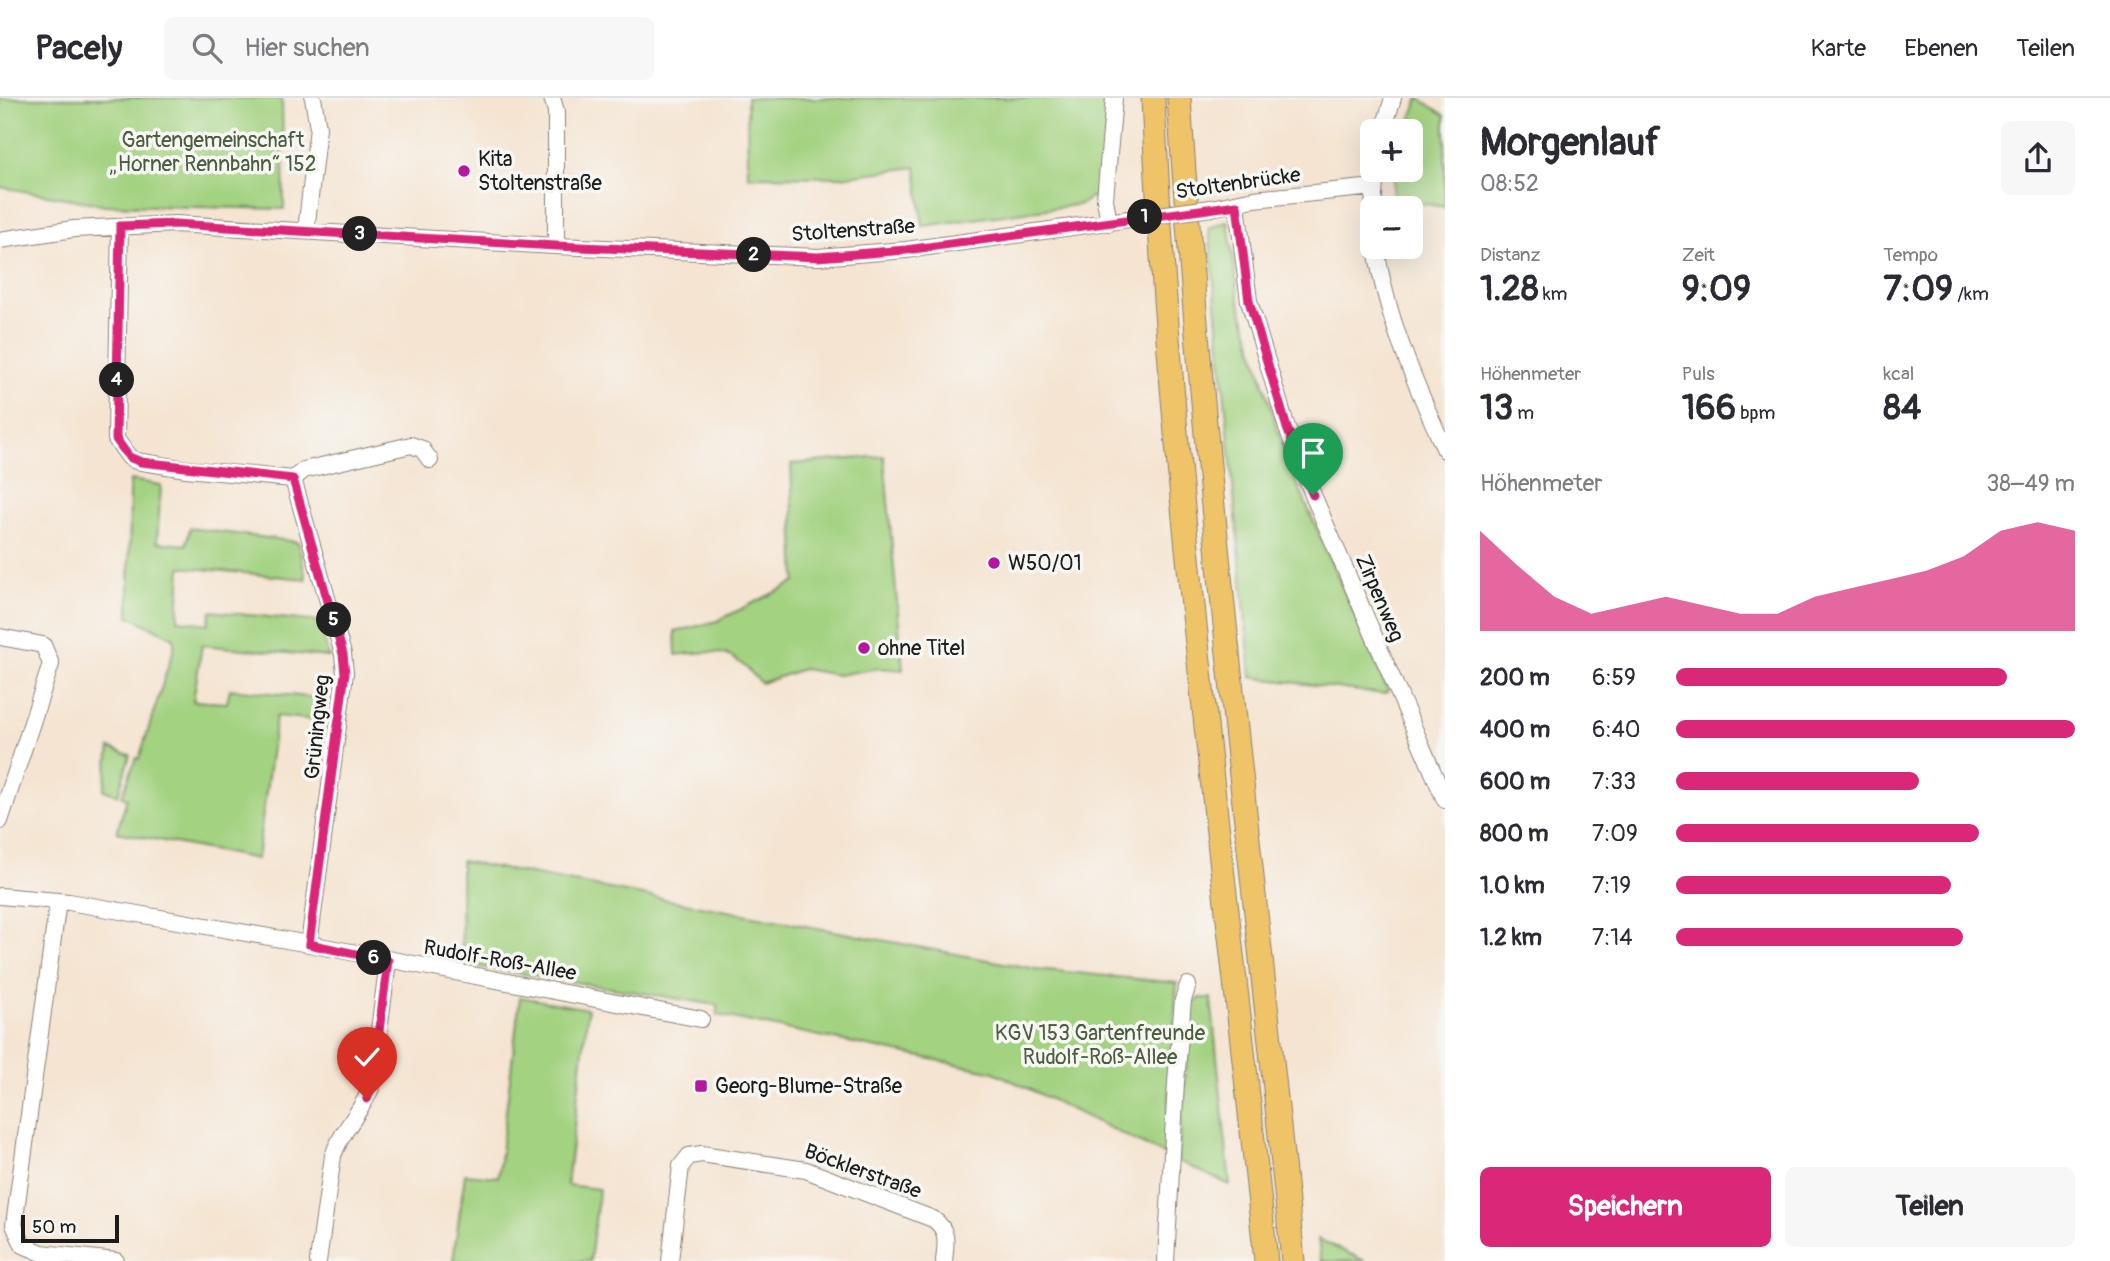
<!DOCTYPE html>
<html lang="de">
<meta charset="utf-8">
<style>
body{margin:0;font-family:Pangolin,sans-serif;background:#f7f7f7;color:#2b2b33;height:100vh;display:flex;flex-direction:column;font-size:26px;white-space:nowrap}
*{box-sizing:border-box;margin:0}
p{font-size:23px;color:#7c7c81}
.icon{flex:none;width:38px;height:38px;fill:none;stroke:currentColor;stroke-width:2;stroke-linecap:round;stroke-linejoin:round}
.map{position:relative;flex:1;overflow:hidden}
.details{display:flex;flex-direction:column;background:#fff;width:665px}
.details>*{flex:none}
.controls{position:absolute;left:1360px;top:21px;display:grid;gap:14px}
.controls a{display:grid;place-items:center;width:63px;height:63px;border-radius:10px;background:#fff;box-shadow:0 7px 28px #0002;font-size:35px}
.scale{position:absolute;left:21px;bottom:18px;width:98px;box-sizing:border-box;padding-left:7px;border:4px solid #1c1c1c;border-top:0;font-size:19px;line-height:24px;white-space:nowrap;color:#1c1c1c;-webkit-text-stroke:5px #f6f6f2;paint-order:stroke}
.pin{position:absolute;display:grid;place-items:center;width:60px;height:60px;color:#fff;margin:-72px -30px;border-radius:50% 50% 50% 0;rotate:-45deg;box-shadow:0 0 7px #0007}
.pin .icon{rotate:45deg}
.km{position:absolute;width:35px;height:35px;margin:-18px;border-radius:50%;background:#222;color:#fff;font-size:19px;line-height:35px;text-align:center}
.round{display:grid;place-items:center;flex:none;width:74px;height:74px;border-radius:10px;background:#f7f7f7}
.overview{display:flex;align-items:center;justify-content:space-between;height:119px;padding:0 35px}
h1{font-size:38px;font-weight:700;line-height:52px}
.metrics{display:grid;grid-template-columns:repeat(3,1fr);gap:10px;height:119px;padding:7px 35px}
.metrics div{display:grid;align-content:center}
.metrics b{font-size:35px;font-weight:700}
.metrics small{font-size:19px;font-weight:400}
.metrics p{font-size:19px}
.chart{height:196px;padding:14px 35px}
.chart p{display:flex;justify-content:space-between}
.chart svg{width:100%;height:126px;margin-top:7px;fill:#db2777;opacity:.7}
.action{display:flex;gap:14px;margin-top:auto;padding:14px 35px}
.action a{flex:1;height:80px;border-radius:10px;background:#db2777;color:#fff;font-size:28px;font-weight:700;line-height:80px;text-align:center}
.action a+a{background:#f7f7f7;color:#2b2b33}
ul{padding:0 35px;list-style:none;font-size:23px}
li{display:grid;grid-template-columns:112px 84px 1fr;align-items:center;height:52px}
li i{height:18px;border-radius:9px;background:#db2777}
header{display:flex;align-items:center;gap:42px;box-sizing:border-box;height:98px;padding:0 35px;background:#fff;border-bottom:2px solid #e1e1e2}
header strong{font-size:33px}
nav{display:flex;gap:38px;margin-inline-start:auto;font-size:24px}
.search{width:490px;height:63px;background:#f7f7f7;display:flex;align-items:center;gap:18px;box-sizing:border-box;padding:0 24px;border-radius:10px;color:#7c7c81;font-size:26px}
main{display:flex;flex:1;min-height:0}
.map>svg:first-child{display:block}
.green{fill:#a3d280;stroke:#60774e;stroke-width:2}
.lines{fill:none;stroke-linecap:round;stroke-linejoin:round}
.minor-casing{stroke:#888076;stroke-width:18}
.highway-casing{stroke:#888076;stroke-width:25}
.minor{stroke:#fff;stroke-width:16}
.highway{stroke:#efc469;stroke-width:23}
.minor-bridge-casing{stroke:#888076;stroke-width:18;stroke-linecap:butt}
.minor-bridge{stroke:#fff;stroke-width:16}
.route-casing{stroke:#fff;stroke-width:14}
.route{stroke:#db2777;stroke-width:9}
.poi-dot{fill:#b5179e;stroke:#f6f6f2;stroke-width:2.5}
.labels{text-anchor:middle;stroke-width:7;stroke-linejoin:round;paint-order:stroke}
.park-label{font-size:21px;fill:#4b5c3f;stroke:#f6f6f2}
.poi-label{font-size:21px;fill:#1c1c1c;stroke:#f6f6f2;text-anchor:start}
.street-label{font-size:21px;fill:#1c1c1c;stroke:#f6f6f2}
</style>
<header>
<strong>Pacely</strong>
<div class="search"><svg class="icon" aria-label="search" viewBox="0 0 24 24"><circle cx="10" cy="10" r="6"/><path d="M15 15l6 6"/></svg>Hier suchen</div>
<nav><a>Karte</a><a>Ebenen</a><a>Teilen</a></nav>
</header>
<main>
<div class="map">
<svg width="1445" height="1163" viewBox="0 0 1445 1163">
<rect width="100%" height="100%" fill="#f6f6f2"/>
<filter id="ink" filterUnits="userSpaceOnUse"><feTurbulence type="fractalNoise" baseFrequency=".0143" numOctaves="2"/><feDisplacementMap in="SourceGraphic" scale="14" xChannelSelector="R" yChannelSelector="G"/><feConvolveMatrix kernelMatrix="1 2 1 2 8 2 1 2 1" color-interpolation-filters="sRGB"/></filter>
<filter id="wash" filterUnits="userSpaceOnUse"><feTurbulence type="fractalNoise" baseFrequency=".00686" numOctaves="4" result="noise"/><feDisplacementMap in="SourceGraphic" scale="28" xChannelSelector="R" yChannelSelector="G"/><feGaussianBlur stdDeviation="1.57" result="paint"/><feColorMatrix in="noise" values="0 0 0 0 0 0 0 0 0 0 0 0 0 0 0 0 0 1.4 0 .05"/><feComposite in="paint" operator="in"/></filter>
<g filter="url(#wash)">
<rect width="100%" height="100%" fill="#f5e4d1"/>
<path class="green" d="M0,0H282L284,111L106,107L0,89Z
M747,0H1110L1100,100L1090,99L1082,106L923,128L916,69L840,79L748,78Z
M1419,0L1445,17V109L1392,101L1395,72H1410V33H1406Z
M1228,123L1239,202L1287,363L1388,593L1383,596L1251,579L1209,130Z
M884,358L903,572L879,570L838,577L803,571L761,585C729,550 722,552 676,557L675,534L717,523L796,484L791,366Z
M130,382L161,387L157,444L186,447L190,430L298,444L306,481L181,469L178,522L208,526L211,513L319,524L329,559L202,547L193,603L227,605L230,591L328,601L326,623L276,618L257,761L117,734L127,700L122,698L136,660L139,661L174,550V540L129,518Z
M110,650L130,657L118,697L104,692Z
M461,763L1036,871L1177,885L1165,1057L994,974L717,917V907L462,866Z
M520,899L588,911L567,1087L599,1091L590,1163H453L465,1076L498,1079Z
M1200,900H1211L1230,1087L1178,1063L1192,907Z
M1318,1141L1365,1163H1321Z"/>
</g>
<g filter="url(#ink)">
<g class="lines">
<defs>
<path id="minor" d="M552,0L556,13V148
M1383,33L1393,0
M1237,107L1249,203L1287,330L1313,397L1445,702
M1211,110L1254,101L1374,89
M1373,110L1376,72
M1109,125L1105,101L1114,0
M120,128L116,341L129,359L136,363L186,371L293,381L343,556L345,575L309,846
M306,133L318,30L313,0
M0,142L74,131L175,126L556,148L818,159L906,152L1136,120
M1376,149C1386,220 1416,287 1445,352
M293,381L304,372L411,347L422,351L430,362
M0,539L43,547L51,566L0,723
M0,798L69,804L309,846L701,921
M58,803L14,1127L23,1147L42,1155L116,1163
M318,1163L333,1058C341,1032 363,1013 372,987L388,863
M670,1163L681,1068L689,1058L702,1056L806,1072L933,1121C949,1132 946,1145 944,1163
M1166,1163L1176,984L1183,902L1188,887"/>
<path id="highway" d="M1153,0C1170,389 1226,776 1266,1163
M1179,0C1204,389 1254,775 1293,1163"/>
</defs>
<use href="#minor" class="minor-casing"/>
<use href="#highway" class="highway-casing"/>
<use href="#minor" class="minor"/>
<use href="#highway" class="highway"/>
<defs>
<path id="minor-bridge" d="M1136,120L1211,110"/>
</defs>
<use href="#minor-bridge" class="minor-bridge-casing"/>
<use href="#minor-bridge" class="minor-bridge"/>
</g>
</g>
<g class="lines" filter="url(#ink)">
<defs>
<path id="route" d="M367,1001L372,987L388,863L309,846L345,575L343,556L293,381L141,364L129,359L116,341L120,128L175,126L556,148L818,159L906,152L1237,107L1249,203L1287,330L1313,397"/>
</defs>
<use href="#route" class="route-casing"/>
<use href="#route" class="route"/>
</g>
<g class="poi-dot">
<circle cx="464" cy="73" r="7"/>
<circle cx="994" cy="465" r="7"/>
<circle cx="864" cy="550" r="7"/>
<rect x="694" y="981" width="14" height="14" rx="3.5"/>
</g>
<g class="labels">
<g class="park-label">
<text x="213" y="49">Gartengemeinschaft<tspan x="213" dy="24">„Horner Rennbahn“ 152</tspan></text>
<text x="1100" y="942">KGV 153 Gartenfreunde<tspan x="1100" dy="24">Rudolf-Roß-Allee</tspan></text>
</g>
<g class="poi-label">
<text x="478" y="68">Kita<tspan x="478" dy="24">Stoltenstraße</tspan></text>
<text x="1008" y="472">W50/01</text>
<text x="878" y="557">ohne Titel</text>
<text x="715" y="995">Georg-Blume-Straße</text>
</g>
<g class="street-label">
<text transform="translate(1238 85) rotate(-8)" y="7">Stoltenbrücke</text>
<text transform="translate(853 132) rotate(-4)" y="7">Stoltenstraße</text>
<text transform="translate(1380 500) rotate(67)" y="7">Zirpenweg</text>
<text transform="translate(317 629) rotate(-84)" y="7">Grüningweg</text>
<text transform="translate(500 862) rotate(10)" y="7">Rudolf-Roß-Allee</text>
<text transform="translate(863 1073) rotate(20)" y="7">Böcklerstraße</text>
</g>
</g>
</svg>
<div class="controls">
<a>+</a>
<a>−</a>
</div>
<div class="scale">50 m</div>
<div class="pin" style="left:1313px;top:397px;background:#1e9e55"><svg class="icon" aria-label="arrive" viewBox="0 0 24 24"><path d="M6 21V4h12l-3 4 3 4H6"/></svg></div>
<div class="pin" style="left:367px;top:1001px;background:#d93025"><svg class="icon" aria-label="check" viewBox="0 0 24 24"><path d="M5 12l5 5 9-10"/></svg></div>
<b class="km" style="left:1145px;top:119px">1</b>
<b class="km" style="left:754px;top:157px">2</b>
<b class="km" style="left:360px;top:136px">3</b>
<b class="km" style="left:117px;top:282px">4</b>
<b class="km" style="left:334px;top:522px">5</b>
<b class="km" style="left:374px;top:860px">6</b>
</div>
<section class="details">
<div class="overview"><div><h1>Morgenlauf</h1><p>08:52</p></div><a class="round"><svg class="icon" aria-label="share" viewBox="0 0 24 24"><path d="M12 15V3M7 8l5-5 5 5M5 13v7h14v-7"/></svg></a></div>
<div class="metrics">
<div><p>Distanz</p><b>1.28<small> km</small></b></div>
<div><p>Zeit</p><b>9:09</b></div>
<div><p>Tempo</p><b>7:09<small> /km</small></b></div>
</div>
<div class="metrics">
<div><p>Höhenmeter</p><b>13<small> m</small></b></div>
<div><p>Puls</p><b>166<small> bpm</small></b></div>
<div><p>kcal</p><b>84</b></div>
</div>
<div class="chart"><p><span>Höhenmeter</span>38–49 m</p>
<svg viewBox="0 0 160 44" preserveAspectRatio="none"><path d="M0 44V9L10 21L20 32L30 38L40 35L50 32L60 35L70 38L80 38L90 32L100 29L110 26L120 23L130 18L140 9L150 6L160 9V44z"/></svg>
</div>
<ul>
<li><b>200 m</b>6:59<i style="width:83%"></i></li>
<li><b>400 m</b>6:40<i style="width:100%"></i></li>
<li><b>600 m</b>7:33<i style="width:61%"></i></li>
<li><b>800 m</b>7:09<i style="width:76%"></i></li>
<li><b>1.0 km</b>7:19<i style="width:69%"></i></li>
<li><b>1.2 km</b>7:14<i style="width:72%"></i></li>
</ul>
<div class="action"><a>Speichern</a><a>Teilen</a></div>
</section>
</main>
